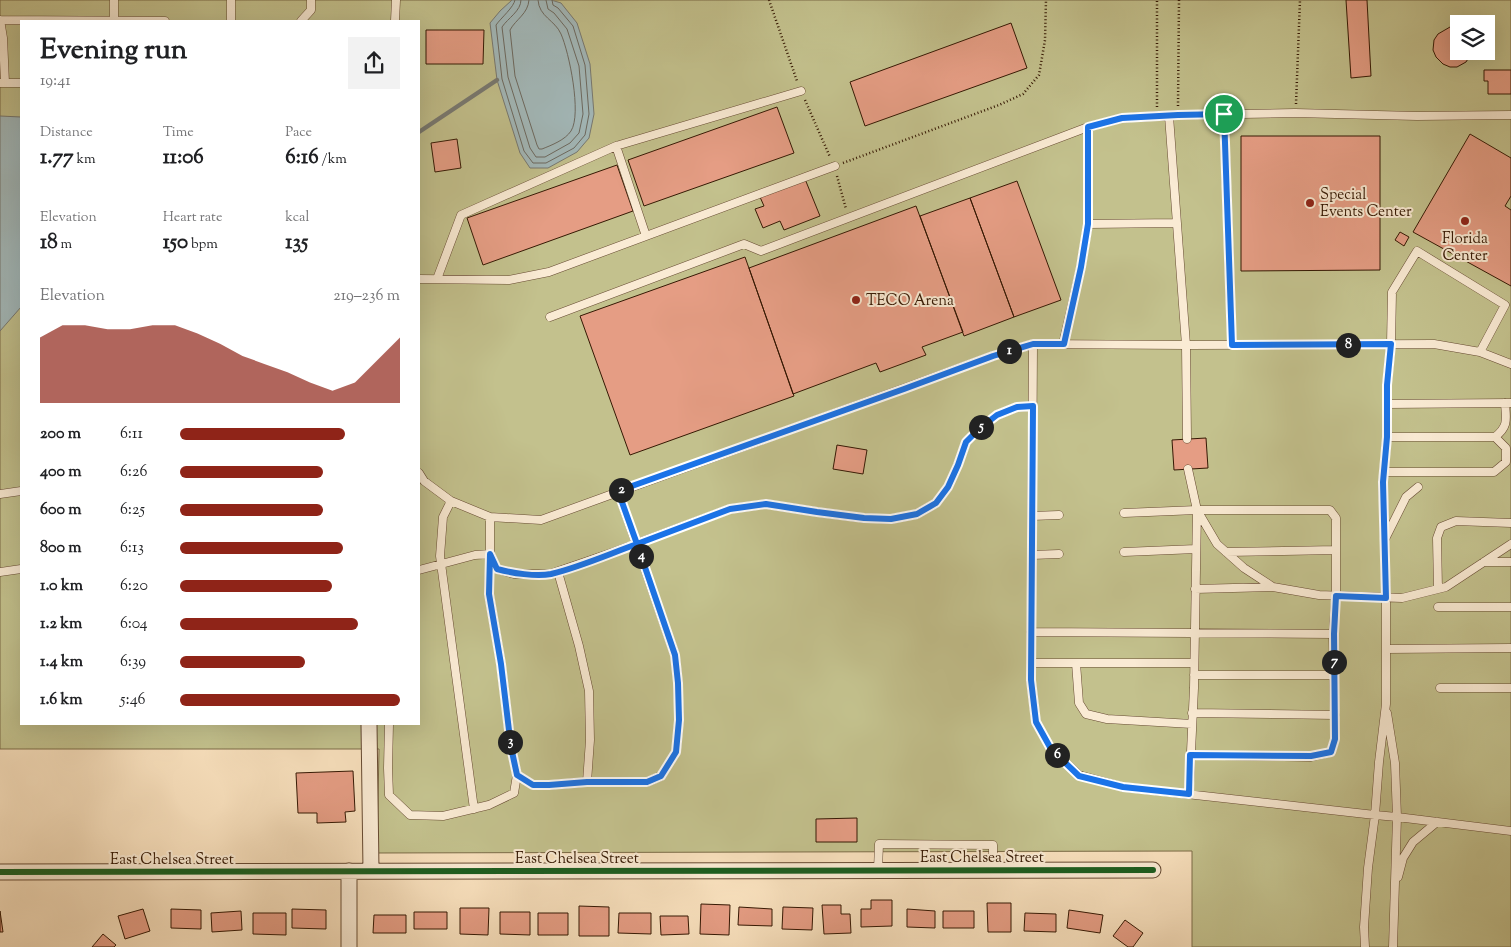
<!DOCTYPE html>
<meta charset="utf-8">
<style>
body{margin:0;font-family:"Sorts Mill Goudy",serif;background:#f2f2f2;color:#202124;height:100vh;display:flex;flex-direction:column;font-size:19px;white-space:nowrap}
*{box-sizing:border-box;margin:0}
p{font-size:16px;color:#757577}
.icon{flex:none;width:28px;height:28px;fill:none;stroke:currentColor;stroke-width:2;stroke-linecap:round;stroke-linejoin:round}
.map{position:relative;flex:1;overflow:hidden}
.side{position:absolute;left:20px;top:20px;width:400px;height:705px;display:flex;flex-direction:column;background:#fff;border-radius:0px;box-shadow:0 5px 20px #0002}
.side>*{flex:none}
.buttons{position:absolute;left:1450px;top:15px;display:grid;gap:10px}
.buttons a{display:grid;place-items:center;width:45px;height:45px;border-radius:0px;background:#fff;box-shadow:0 5px 20px #0002;font-size:25px}
.pin{position:absolute;display:grid;place-items:center;width:42px;height:42px;color:#fff;margin:-21px;border:2px solid #fff;border-radius:50%;box-shadow:0 1px 5px #0007}
.km{position:absolute;width:25px;height:25px;margin:-12px;border-radius:50%;background:#222;color:#fff;font-size:14px;line-height:25px;text-align:center}
.round{display:grid;place-items:center;flex:none;width:52px;height:52px;border-radius:0px;background:#f2f2f2}
.head{display:flex;align-items:center;justify-content:space-between;height:85px;padding:0 20px}
h1{font-size:28px;font-weight:800;line-height:38px}
.metrics{display:grid;grid-template-columns:repeat(3,1fr);gap:8px;height:85px;padding:5px 20px}
.metrics div{display:grid;align-content:center}
.metrics b{font-size:21px;font-weight:800}
.metrics small{font-size:14px;font-weight:400}
.metrics p{font-size:14px}
.chart{height:140px;padding:10px 20px}
.chart p{display:flex;justify-content:space-between}
.chart svg{width:100%;height:90px;margin-top:5px;fill:#8f2418;opacity:.7}
ul{padding:0 20px;list-style:none;font-size:16px}
li{display:grid;grid-template-columns:80px 60px 1fr;align-items:center;height:38px}
li i{height:12px;border-radius:6px;background:#8f2418}
.map>svg:first-child{display:block}
.green{fill:#c3c18d;stroke:#7c6c48;fill-rule:evenodd}
.water{fill:#a3babc;stroke:#777972}
.lines{fill:none;stroke-linecap:round;stroke-linejoin:round}
.shore{stroke:#6c6960;stroke-width:1}
.stream{stroke:#777972;stroke-width:4.5}
.building{fill:#e59d84;stroke:#351803}
.service-casing{stroke:#664a32;stroke-width:9}
.minor-casing{stroke:#664a32;stroke-width:17}
.path{stroke:#351803;stroke-width:2.5;stroke-dasharray:1 2.5;stroke-linecap:butt}
.service{stroke:#faebd4;stroke-width:8}
.minor{stroke:#faebd4;stroke-width:15}
.cycleway-casing{stroke:#faebd4;stroke-width:9}
.cycleway{stroke:#1b5e20;stroke-width:6}
.route-casing{stroke:#fff;stroke-width:10}
.route{stroke:#1a73e8;stroke-width:6}
.poi-dot{fill:#8f2418;stroke:#faebd4;stroke-width:2}
.labels{text-anchor:middle;stroke-width:4;stroke-linejoin:round;paint-order:stroke}
.poi-label{font-size:15px;fill:#351803;stroke:#faebd4;text-anchor:start}
.street-label{font-size:15px;fill:#351803;stroke:#faebd4}
</style>
<div class="map">
<svg width="1511" height="947" viewBox="0 0 1511 947">
<rect width="100%" height="100%" fill="#f8e0bd"/>
<filter id="stains"><feTurbulence type="fractalNoise" baseFrequency=".004" numOctaves="4"/><feColorMatrix values="0 0 0 0 .2 0 0 0 0 .09 0 0 0 0 .02 0 0 0 .5 -.17"/></filter>
<radialGradient id="worn" r=".72"><stop offset=".6" stop-color="#630" stop-opacity="0"/><stop offset="1" stop-color="#630" stop-opacity=".3"/></radialGradient>
<path class="green" d="M0,0H1511V947H1192V851L377,853L379,749H0ZM21,21H419V724H21ZM1459,24H1486V51H1459Z"/>
<path class="water" d="M512,0H551L561,3L577,23L590,64L594,114L589,138L577,152L548,168H530L520,153L497,80L490,23L500,11Z
M0,116L21,117V307L0,331Z"/>
<g class="lines">
<path class="shore" d="M515,0C514,7 501,18 496,25L502,79L524,151L533,163H546L574,148L585,135L589,114L585,65L573,26L558,8L553,5L552,0
M521,0C521,11 508,18 502,27L508,77L530,148L536,157H545L570,143L579,133L583,114L579,66L567,29L554,13L548,9L546,0
M529,0C528,14 516,19 510,30L515,76L537,145L539,149H542C552,145 565,140 571,131C582,114 569,52 561,34C555,20 539,17 538,0"/>
<path class="stream" d="M419,132L497,80"/>
</g>
<path class="building" d="M1346,0H1367L1371,76L1351,78Z
M1011,23L1027,68L865,126L850,82Z
M1450,27L1459,28V51H1473L1466,62L1457,67H1450L1443,64L1436,57L1433,50L1434,40L1438,34Z
M426,30H484L483,64H426Z
M1484,70H1511V94H1488V81H1484Z
M777,107L794,153L644,206L628,160Z
M1470,134L1511,158V196L1505,206L1511,210V286L1413,232Z
M1241,136H1380V270L1241,271Z
M457,139L461,168L435,172L431,143Z
M617,165L633,211L483,265L467,218Z
M805,179L820,216L784,230L780,221L763,228L755,209L764,206L760,197Z
M1017,181L1061,300L1014,317L970,198Z
M970,198L1014,317L964,336L920,216Z
M916,206L963,332L922,347L926,355L880,372L876,363L793,394L749,268Z
M1400,232L1409,237L1404,246L1395,240Z
M745,257L794,396L630,455L580,316Z
M1206,438L1208,468L1174,470L1172,440Z
M837,445L867,450L863,474L833,469Z
M353,771L355,811L345,812L346,822L317,823V813H298L296,773Z
M857,818V842H816V819Z
M871,900H892V926L861,927V909H871Z
M987,903H1011V932H988Z
M701,904L730,905L729,935L700,934Z
M822,905H841V914H850L851,933L824,934Z
M579,906L609,907V936H579Z
M739,907L772,909V926L738,925Z
M783,907L813,908L812,930L782,929Z
M460,908H489L488,935L460,934Z
M143,909L150,931L125,939L118,916Z
M171,909L201,910V929L171,928Z
M292,909L326,910V929L292,928Z
M907,909L935,911V928L907,927Z
M1069,910L1103,915L1100,933L1067,928Z
M0,911L3,932H0Z
M241,911L242,930L212,932L211,913Z
M943,911H974V928H943Z
M414,912H447V929H414Z
M500,912H530V935L500,934Z
M253,913H286V935L253,934Z
M538,913H568V935H538Z
M619,913H651V934L618,933Z
M1025,913L1056,914V932L1024,931Z
M374,915H406V933H373Z
M660,916H688L689,934L661,935Z
M1125,920L1143,933L1133,947H1128L1113,936Z
M103,934L116,945L114,947H92Z"/>
<g class="lines">
<defs>
<path id="service" d="M0,20L165,21
M0,20L3,38L5,83
M114,21V0
M231,21V0
M301,21L311,10V0
M395,21L396,0
M0,83H21
M1224,114L1232,345
M1169,116L1186,345L1187,439
M616,146L801,91
M1088,224L1177,223
M419,279L509,280L549,272L835,166
M437,279L461,215L616,146L646,236
M550,317L744,244L761,251L1088,127L1122,118L1178,115L1295,113L1417,116L1511,115
M1033,344L1031,680L1036,722L1051,749L1079,775L1123,787L1375,815L1397,817L1511,831
M1063,344L1081,267L1088,224V127
M1387,404L1511,403
M1495,437C1509,426 1506,419 1505,403
M1188,469L1197,510L1217,544L1244,568L1273,587L1319,595L1402,598L1446,587L1511,544
M1384,472H1494L1506,462V448L1495,437H1387
M419,473L424,481L451,501L490,517L541,520L993,356L1033,344L1186,345L1434,344L1480,352L1511,364
M0,494L21,491
M451,501L443,517L440,556L474,809
M1124,513L1197,510H1330L1336,518V596L1333,634
M1032,516L1059,515
M490,517V554L497,569L514,574H550L614,552L730,509L766,504L817,512L863,518L891,519L917,514L936,503L948,487L958,465L966,442L979,429L997,415L1017,407L1033,406
M1385,539L1406,497L1418,487
M1124,552L1196,549
M1226,552L1336,550
M1032,555L1059,554
M1484,562H1511
M419,570L475,555L490,554L489,594L501,664L511,747L517,775L533,785H549L587,782H647L661,776L676,752L679,720L678,683L675,655L618,491
M0,572L21,569
M558,572L579,646L589,691L590,740L587,782
M1195,589L1273,587
M1438,589L1437,538L1441,527L1456,521L1511,523
M1438,607H1511
M1031,632L1333,634L1335,739L1331,752L1311,757L1190,755
M1386,649L1511,648
M1031,663H1194
M1076,663L1079,703L1086,714L1107,719L1192,724
M1194,675H1334
M1440,688H1511
M1192,713L1335,715
M1387,713L1395,763L1397,817L1393,947
M389,724L388,768L389,795L410,815L443,816L489,805L514,793L517,775
M1189,794L1194,688L1197,510
M878,870L879,844L993,845V870
M1398,877L1403,858L1413,842L1437,822
M1365,947L1364,927L1368,868L1375,815L1379,762L1386,704V597L1383,482L1387,437V385L1391,344L1392,292L1417,251L1505,305L1480,352"/>
<path id="minor" d="M369,724L371,870
M349,871V947
M0,872L1153,870"/>
</defs>
<use href="#service" class="service-casing"/>
<use href="#minor" class="minor-casing"/>
<path class="path" d="M769,0L797,81
M805,100L830,157
M1296,104L1300,0
M1178,106L1179,0
M1157,107V0
M843,163L999,105L1023,94L1039,75L1045,40L1046,0
M837,176L846,209"/>
<use href="#service" class="service"/>
<use href="#minor" class="minor"/>
<defs>
<path id="cycleway" d="M0,872L1153,870"/>
</defs>
<use href="#cycleway" class="cycleway-casing"/>
<use href="#cycleway" class="cycleway"/>
</g>
<g class="lines">
<defs>
<path id="route" d="M1224,114L1178,115L1122,118L1088,127V224L1081,267L1064,344H1033L993,356L904,389L618,491L637,544C609,554 580,567 551,574C536,577 512,573 497,569L490,554L489,594L501,664L511,747L517,775L533,785H549L587,782H647L661,776L676,752L679,720L678,683L675,655L637,544L730,509L766,504L817,512L864,518L891,519L917,514L936,503L948,487L958,465L966,442L979,429L997,415L1017,407L1033,406L1031,680L1036,722L1051,749L1079,776L1123,787L1189,794L1190,755L1311,756L1331,752L1335,739L1334,634L1336,596L1386,598L1383,482L1387,437V385L1391,344L1232,345L1224,114"/>
</defs>
<use href="#route" class="route-casing"/>
<use href="#route" class="route"/>
</g>
<g class="poi-dot">
<circle cx="1310" cy="203" r="5"/>
<circle cx="1465" cy="221" r="5"/>
<circle cx="856" cy="300" r="5"/>
</g>
<g class="labels">
<g class="poi-label">
<text x="1320" y="199">Special<tspan x="1320" dy="17">Events Center</tspan></text>
<text x="1465" y="243" text-anchor="middle">Florida<tspan x="1465" dy="17">Center</tspan></text>
<text x="866" y="305">TECO Arena</text>
</g>
<g class="street-label">
<text x="982" y="862">East Chelsea Street</text>
<text x="577" y="863">East Chelsea Street</text>
<text x="172" y="864">East Chelsea Street</text>
</g>
</g>
<rect width="100%" height="100%" filter="url(#stains)"/>
<rect width="100%" height="100%" fill="url(#worn)"/>
</svg>
<div class="buttons">
<a><svg class="icon" aria-label="layers" viewBox="0 0 24 24"><path d="M12 4l9 5-9 5-9-5zM3 14l9 5 9-5"/></svg></a>
</div>
<div class="pin" style="left:1224px;top:114px;background:#1e9e55"><svg class="icon" aria-label="arrive" viewBox="0 0 24 24"><path d="M6 21V4h12l-3 4 3 4H6"/></svg></div>
<b class="km" style="left:1009px;top:351px">1</b>
<b class="km" style="left:621px;top:490px">2</b>
<b class="km" style="left:510px;top:742px">3</b>
<b class="km" style="left:641px;top:556px">4</b>
<b class="km" style="left:981px;top:427px">5</b>
<b class="km" style="left:1057px;top:755px">6</b>
<b class="km" style="left:1334px;top:662px">7</b>
<b class="km" style="left:1348px;top:345px">8</b>
<section class="side">
<div class="head"><div><h1>Evening run</h1><p>19:41</p></div><a class="round"><svg class="icon" aria-label="share" viewBox="0 0 24 24"><path d="M12 15V3M7 8l5-5 5 5M5 13v7h14v-7"/></svg></a></div>
<div class="metrics">
<div><p>Distance</p><b>1.77<small> km</small></b></div>
<div><p>Time</p><b>11:06</b></div>
<div><p>Pace</p><b>6:16<small> /km</small></b></div>
</div>
<div class="metrics">
<div><p>Elevation</p><b>18<small> m</small></b></div>
<div><p>Heart rate</p><b>150<small> bpm</small></b></div>
<div><p>kcal</p><b>135</b></div>
</div>
<div class="chart"><p><span>Elevation</span>219–236 m</p>
<svg viewBox="0 0 160 44" preserveAspectRatio="none"><path d="M0 44V12L10 6L20 6L30 8L40 8L50 6L60 6L70 10L80 15L90 21L100 25L110 29L120 34L130 38L140 34L150 23L160 12V44z"/></svg>
</div>
<ul>
<li><b>200 m</b>6:11<i style="width:75%"></i></li>
<li><b>400 m</b>6:26<i style="width:65%"></i></li>
<li><b>600 m</b>6:25<i style="width:65%"></i></li>
<li><b>800 m</b>6:13<i style="width:74%"></i></li>
<li><b>1.0 km</b>6:20<i style="width:69%"></i></li>
<li><b>1.2 km</b>6:04<i style="width:81%"></i></li>
<li><b>1.4 km</b>6:39<i style="width:57%"></i></li>
<li><b>1.6 km</b>5:46<i style="width:100%"></i></li>
</ul>
</section>
</div>
